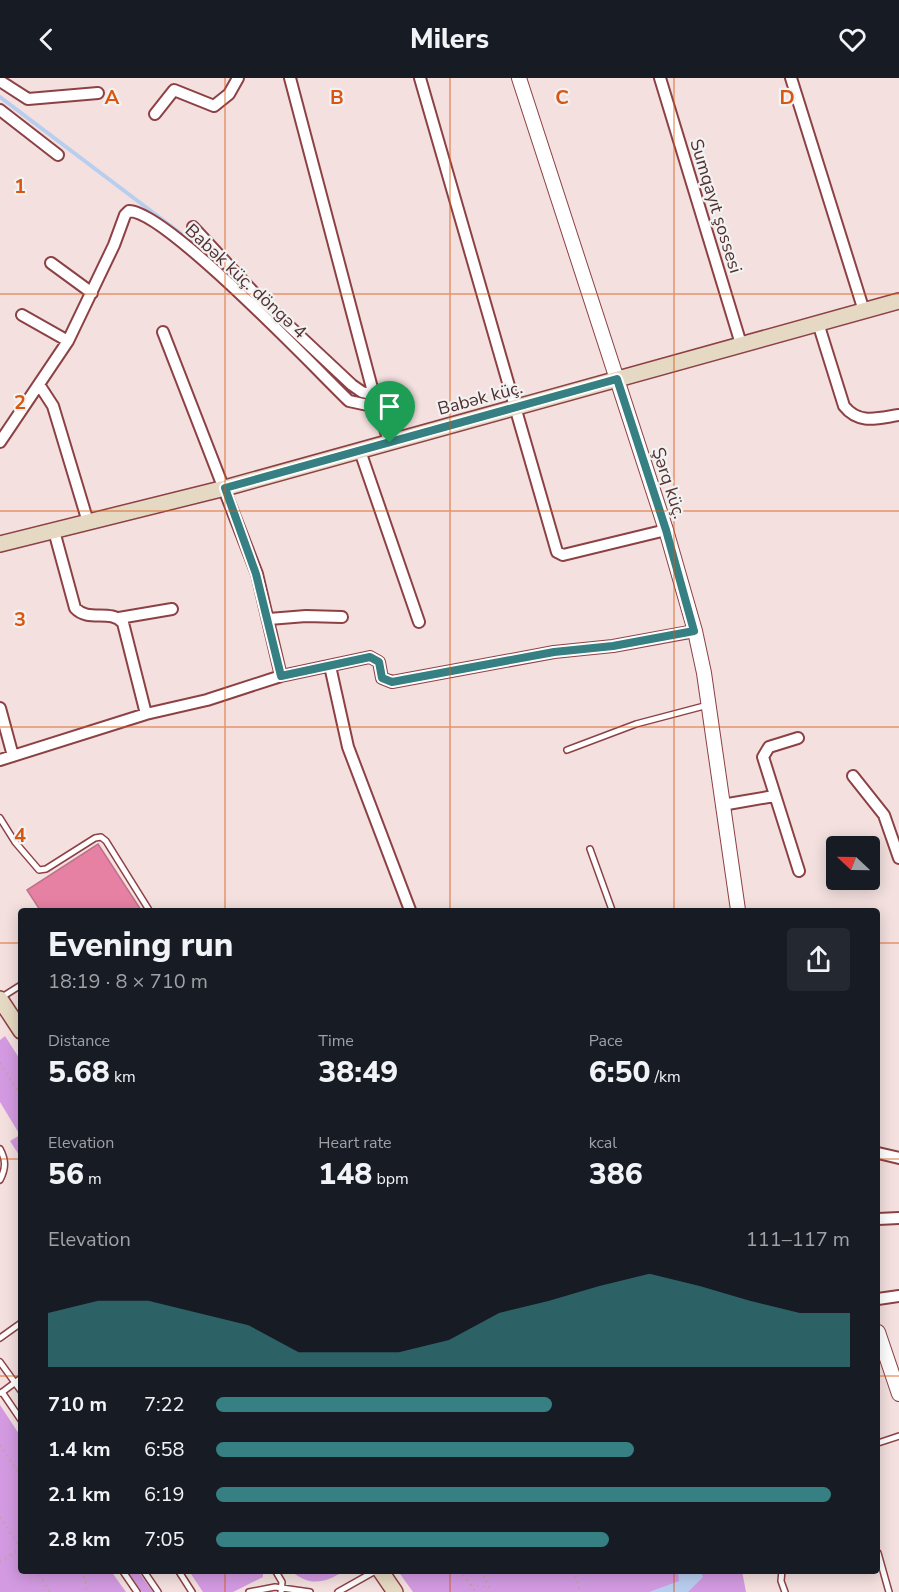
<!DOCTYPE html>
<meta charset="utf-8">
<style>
body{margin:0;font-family:"Nunito Sans",sans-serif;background:#242831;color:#f1f3f6;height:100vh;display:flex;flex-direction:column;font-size:22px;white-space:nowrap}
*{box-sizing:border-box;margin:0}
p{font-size:20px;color:#9ea1a6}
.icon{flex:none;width:33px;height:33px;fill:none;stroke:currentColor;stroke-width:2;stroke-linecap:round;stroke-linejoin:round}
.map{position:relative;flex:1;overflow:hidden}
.details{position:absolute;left:18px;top:830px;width:862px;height:666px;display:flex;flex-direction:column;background:#171b24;border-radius:6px;box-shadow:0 3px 15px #0003}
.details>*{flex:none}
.needle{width:39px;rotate:292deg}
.tools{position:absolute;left:826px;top:758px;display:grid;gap:12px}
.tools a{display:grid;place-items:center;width:54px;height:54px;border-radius:6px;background:#171b24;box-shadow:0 3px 15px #0003;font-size:30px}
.pin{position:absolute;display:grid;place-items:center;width:51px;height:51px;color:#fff;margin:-62px -26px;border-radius:50% 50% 50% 0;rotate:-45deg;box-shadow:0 0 6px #0007}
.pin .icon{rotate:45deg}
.round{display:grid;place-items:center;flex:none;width:63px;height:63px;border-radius:6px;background:#242831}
.head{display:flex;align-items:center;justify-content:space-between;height:102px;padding:0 30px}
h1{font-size:33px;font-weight:800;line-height:45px}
.metrics{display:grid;grid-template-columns:repeat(3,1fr);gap:9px;height:102px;padding:6px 30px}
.metrics div{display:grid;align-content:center}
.metrics b{font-size:30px;font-weight:800}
.metrics small{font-size:16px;font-weight:400}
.metrics p{font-size:16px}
.chart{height:168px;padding:12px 30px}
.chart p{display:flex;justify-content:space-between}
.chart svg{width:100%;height:108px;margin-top:6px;fill:#367f82;opacity:.7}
ul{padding:0 30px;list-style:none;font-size:20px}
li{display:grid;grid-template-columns:96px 72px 1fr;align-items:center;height:45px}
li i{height:15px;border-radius:8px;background:#367f82}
header{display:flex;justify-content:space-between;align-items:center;height:78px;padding:0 30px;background:#171b24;font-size:27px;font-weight:800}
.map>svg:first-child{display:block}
.green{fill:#d39ae1}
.water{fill:#b9ceef}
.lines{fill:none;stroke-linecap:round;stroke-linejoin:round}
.stream{stroke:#b9ceef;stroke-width:4}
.building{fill:#e681a3;stroke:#bf718a;stroke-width:1.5}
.service-casing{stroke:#8d4144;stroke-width:8}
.minor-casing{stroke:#8d4144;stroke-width:14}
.tertiary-casing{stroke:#8d4144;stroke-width:16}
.secondary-casing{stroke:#8d4144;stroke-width:18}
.path{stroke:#bca3a3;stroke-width:2;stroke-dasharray:1.5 4.5;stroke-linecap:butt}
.service{stroke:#fff;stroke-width:5}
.minor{stroke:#fff;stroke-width:10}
.tertiary{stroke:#fff;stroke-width:14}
.secondary{stroke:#e6d9c3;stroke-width:15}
.route-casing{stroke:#fff;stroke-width:12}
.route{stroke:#367f82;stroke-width:8}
.grid{fill:none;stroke:#d95510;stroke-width:1.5;stroke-opacity:0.55}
.labels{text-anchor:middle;stroke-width:4.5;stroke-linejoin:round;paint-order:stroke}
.street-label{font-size:18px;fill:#533030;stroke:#f2f2f2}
.grid-label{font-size:20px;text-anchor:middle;font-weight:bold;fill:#d95510;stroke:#f2f2f2;stroke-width:4.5;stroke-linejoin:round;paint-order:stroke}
</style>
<header><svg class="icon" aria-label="back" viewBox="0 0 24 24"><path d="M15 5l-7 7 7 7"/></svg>Milers<svg class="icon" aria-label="heart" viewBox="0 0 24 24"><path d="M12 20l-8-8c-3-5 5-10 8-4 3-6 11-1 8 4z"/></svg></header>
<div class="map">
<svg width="899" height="1514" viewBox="0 0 899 1514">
<rect width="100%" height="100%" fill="#f3e0df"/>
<path class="green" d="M5,958L21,983V1080L10,1063L20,1057L0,1024V962Z
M0,1327L21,1359V1492L111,1493L126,1514H0Z
M127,1493H138L153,1514H142Z
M189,1493H263V1499L233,1514H203Z
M291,1493H344C325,1505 310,1509 291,1493Z
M398,1493H742L746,1514H413Z"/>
<path class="water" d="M678,1493H700L703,1499L688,1514H649L679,1503Z"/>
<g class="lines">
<path class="stream" d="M0,19L196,167L243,210
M291,257L357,321"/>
</g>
<path class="building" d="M98,766L141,832H40L27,812Z"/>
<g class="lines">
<defs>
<path id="service" d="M567,672L636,646L708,627
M0,740L15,764L39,792L46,791L95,760L101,759L106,763L149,832
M590,771L612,832
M2,919L21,907
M0,1071C6,1082 6,1090 0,1102
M0,1260L21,1245
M0,1284L21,1313
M2,1314L21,1342
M1,1315L21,1300
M878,1365L899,1358
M878,1475L889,1514
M122,1492L137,1514
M143,1492L158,1514
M178,1492L192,1514
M275,1492L282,1504L281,1514
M782,1492L781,1503L785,1514
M249,1514L275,1509L310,1514
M338,1514L377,1492"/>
<path id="minor" d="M290,0L377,329L390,365
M420,0L557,474L563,477L666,452
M660,0L741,266
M791,0L864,233
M0,3L28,21L98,15
M0,32L58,77
M155,36L174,12L214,28L229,16L238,0
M193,149L257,218L352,307L362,314L374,317
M51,185L92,215
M22,237L68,263
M818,245L844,328C859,347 878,340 899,337
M163,254L257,496L281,598
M40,308L53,328L88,444
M0,364L68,263L114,167L125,137L129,133C166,133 315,290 349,323L377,329
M360,373L419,544
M54,453L75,530C89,545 110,530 123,545L146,636
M119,540L172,531
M269,541L306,538L342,539
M330,588L348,669L410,832
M0,630L13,678
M798,660L769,669L763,679L799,793
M0,682L146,636L207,622L281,598L370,579L379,584L382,600L392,604L554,574L613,568L695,553
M853,698L884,737L899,780
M722,727L774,718
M878,1075L899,1080
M878,1141L899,1140
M878,1221L899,1218"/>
<path id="tertiary" d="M519,0L666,452L695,553L704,595L738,832
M878,1254L899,1316"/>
<path id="secondary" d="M0,466L225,410L899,223
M0,921L21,953
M380,1492L395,1514"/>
</defs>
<use href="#service" class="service-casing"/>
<use href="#minor" class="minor-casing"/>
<use href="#tertiary" class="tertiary-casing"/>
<use href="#secondary" class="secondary-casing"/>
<path class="path" d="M0,985L21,1018
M0,1367L21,1398
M0,1439L21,1471
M0,1484L20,1471
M36,1492L50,1514
M83,1492L87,1514
M459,1492L476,1514
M481,1492L491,1514
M574,1492L580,1514
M471,1507L486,1509"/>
<use href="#service" class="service"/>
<use href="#minor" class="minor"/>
<use href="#tertiary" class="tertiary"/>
<use href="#secondary" class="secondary"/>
</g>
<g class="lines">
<defs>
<path id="route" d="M617,301L666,452L694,553L613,568L554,574L392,604L382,600L379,584L370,579L281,598L256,496L225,410Z"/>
</defs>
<use href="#route" class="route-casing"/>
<use href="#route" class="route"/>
</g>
<path class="grid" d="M225,0V832M450,0V832M674,0V832M0,216H899M0,433H899M0,649H899M0,865H21M878,865H899M0,1081H21M878,1081H899M0,1298H21M878,1298H899M225,1492V1514M450,1492V1514M674,1492V1514"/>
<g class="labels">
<g class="street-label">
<text transform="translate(716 128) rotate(73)" y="6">Sumqayıt şossesi</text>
<text transform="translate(246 203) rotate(43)" y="6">Babək küç. döngə 4</text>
<text transform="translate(480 320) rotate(-15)" y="6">Babək küç.</text>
<text transform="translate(669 405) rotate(72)" y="6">Şərq küç.</text>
</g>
</g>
<g class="grid-label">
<text x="112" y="26">A</text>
<text x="337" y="26">B</text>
<text x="562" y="26">C</text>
<text x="787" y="26">D</text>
<text x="20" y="115">1</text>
<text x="20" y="331">2</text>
<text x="20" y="548">3</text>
<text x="20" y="764">4</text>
</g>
</svg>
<div class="tools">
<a><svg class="needle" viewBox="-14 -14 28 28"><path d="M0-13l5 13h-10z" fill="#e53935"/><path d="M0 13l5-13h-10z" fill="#9ea1a6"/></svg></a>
</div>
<div class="pin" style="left:390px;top:365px;background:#1e9e55"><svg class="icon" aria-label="arrive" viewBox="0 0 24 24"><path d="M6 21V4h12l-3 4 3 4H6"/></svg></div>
<section class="details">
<div class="head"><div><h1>Evening run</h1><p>18:19 · 8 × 710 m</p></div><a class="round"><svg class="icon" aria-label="share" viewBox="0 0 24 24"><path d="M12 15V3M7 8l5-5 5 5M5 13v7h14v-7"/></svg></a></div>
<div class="metrics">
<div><p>Distance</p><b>5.68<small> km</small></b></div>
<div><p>Time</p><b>38:49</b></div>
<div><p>Pace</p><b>6:50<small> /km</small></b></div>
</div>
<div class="metrics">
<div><p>Elevation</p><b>56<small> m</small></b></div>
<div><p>Heart rate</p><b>148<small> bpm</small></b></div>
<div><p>kcal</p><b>386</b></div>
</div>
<div class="chart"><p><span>Elevation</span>111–117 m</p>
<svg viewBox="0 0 160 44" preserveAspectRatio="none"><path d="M0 44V22L10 17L20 17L30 22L40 27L50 38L60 38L70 38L80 33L90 22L100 17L110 11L120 6L130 11L140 17L150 22L160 22V44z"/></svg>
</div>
<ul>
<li><b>710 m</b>7:22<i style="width:53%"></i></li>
<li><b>1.4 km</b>6:58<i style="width:66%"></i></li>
<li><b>2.1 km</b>6:19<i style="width:97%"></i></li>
<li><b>2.8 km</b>7:05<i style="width:62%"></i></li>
</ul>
</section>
</div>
